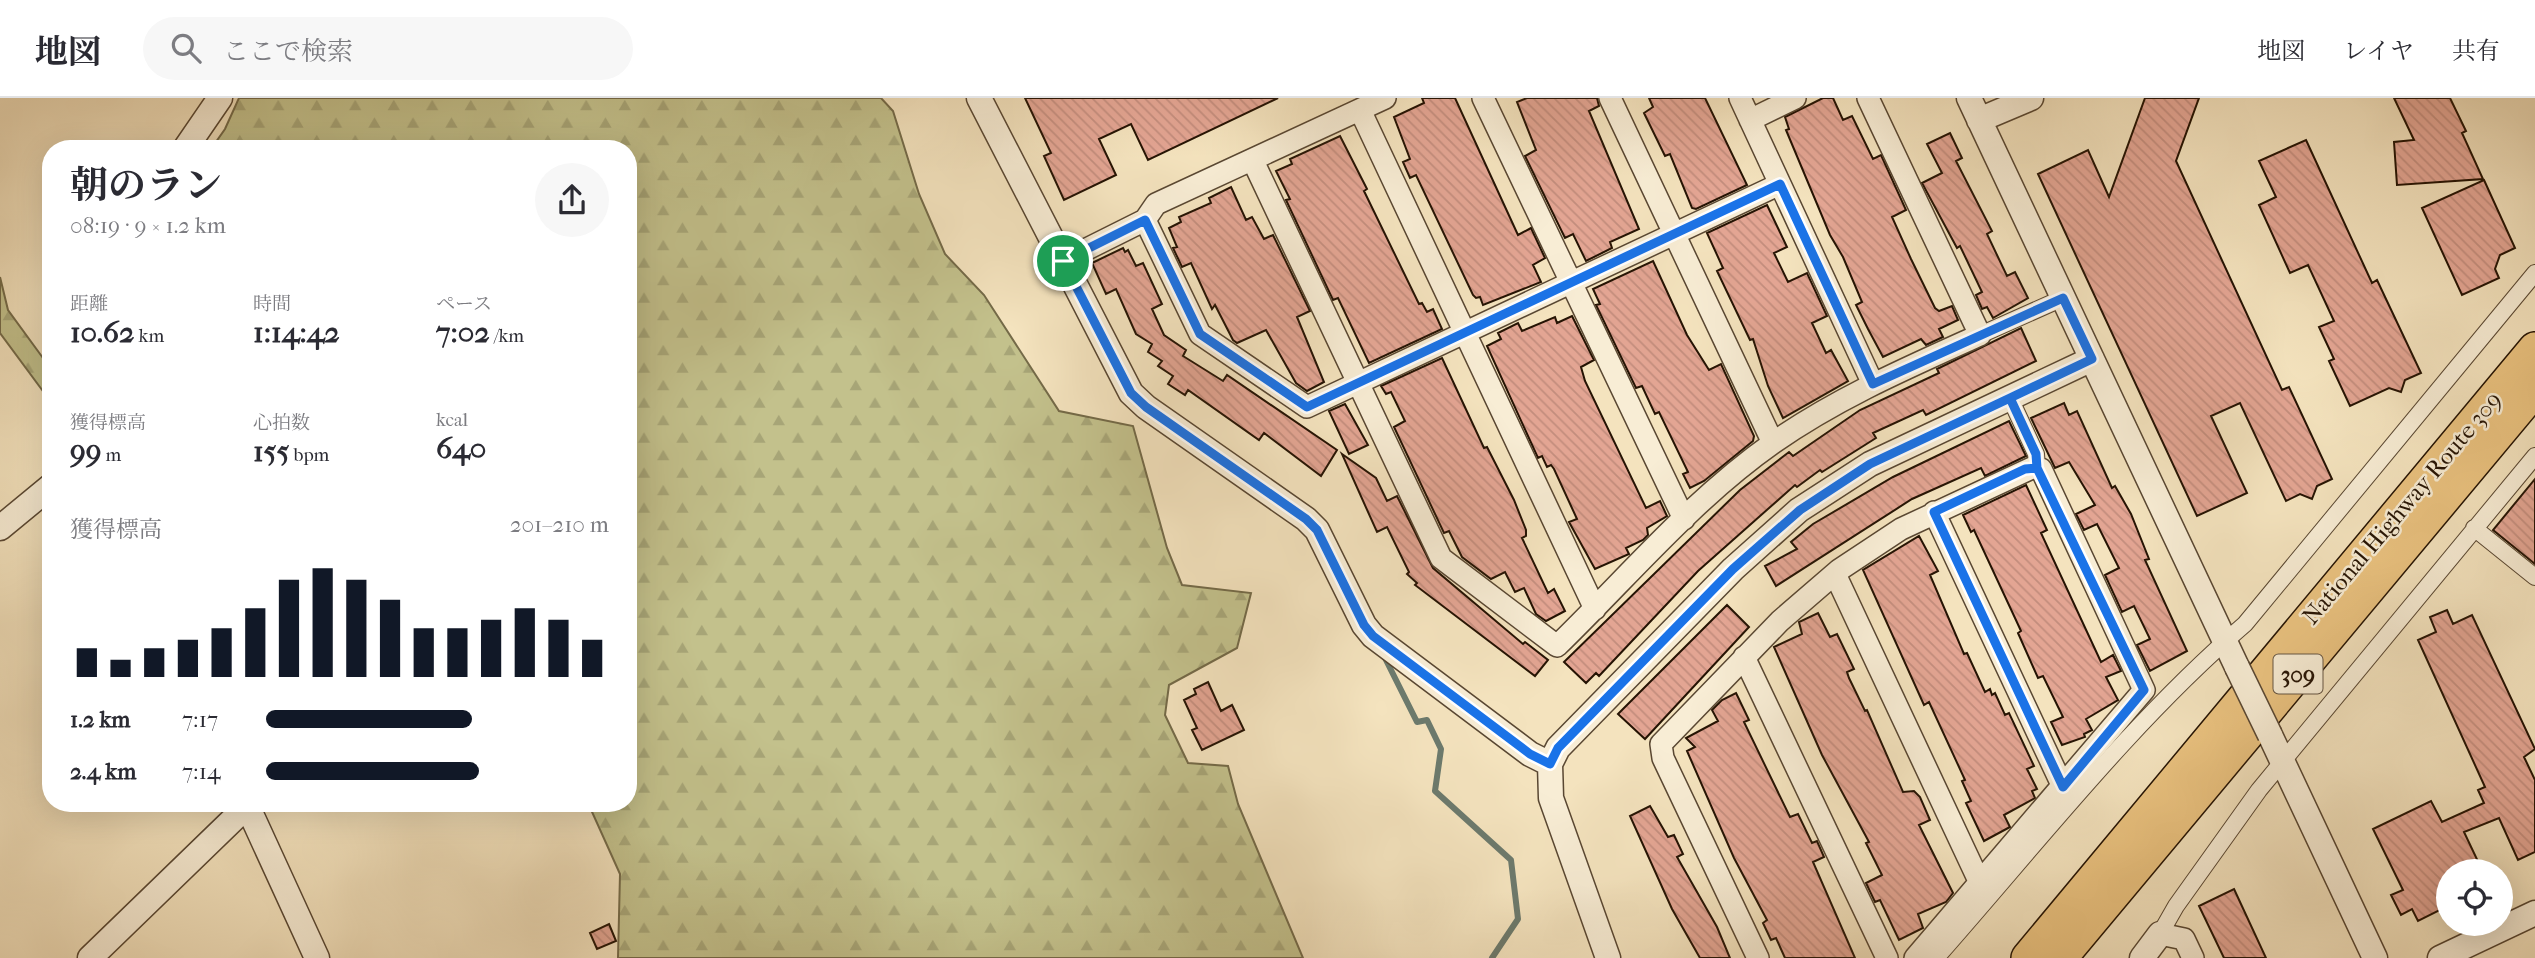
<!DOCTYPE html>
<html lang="ja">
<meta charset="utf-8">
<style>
body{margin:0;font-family:"IM FELL French Canon","Noto Serif JP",serif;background:#f7f7f7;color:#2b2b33;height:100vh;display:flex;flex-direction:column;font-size:26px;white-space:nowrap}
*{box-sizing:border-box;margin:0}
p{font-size:23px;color:#7c7c81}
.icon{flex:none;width:38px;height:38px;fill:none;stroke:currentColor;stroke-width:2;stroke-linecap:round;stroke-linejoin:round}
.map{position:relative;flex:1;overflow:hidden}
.panel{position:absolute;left:42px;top:42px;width:595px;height:672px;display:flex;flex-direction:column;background:#fff;border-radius:28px;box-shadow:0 7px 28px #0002}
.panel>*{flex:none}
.controls{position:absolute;left:2436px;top:761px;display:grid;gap:14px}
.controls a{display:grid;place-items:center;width:77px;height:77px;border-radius:50%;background:#fff;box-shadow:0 7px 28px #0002;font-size:35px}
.pin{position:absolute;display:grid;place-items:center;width:60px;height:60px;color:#fff;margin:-30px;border:4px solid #fff;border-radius:50%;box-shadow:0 2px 7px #0007}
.round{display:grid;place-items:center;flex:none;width:74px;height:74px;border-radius:37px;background:#f7f7f7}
.headline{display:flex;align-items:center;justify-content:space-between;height:119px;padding:0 28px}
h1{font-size:38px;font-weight:700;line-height:52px}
.metrics{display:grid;grid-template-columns:repeat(3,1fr);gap:10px;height:119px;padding:7px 28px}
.metrics div{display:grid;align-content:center}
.metrics b{font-size:30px;font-weight:700}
.metrics small{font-size:19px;font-weight:400}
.metrics p{font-size:19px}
.chart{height:196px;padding:14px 28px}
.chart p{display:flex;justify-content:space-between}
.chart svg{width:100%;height:126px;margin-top:7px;stroke:#111827;stroke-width:6}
ul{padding:0 28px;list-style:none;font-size:23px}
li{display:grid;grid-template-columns:112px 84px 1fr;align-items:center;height:52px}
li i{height:18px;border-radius:9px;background:#111827}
header{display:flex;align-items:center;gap:42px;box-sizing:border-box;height:98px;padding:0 35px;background:#fff;border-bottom:2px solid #e1e1e2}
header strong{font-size:33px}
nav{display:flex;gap:38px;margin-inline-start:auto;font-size:24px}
.search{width:490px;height:63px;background:#f7f7f7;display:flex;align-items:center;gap:18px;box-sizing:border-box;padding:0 24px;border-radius:38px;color:#7c7c81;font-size:26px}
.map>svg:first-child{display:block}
.forest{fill:url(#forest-firs);stroke:#746a48;stroke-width:2}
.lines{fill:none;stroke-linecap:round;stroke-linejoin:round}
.stream{stroke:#6c7a6d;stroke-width:6}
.building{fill:url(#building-back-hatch);stroke:#251303;stroke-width:2}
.pedestrian-casing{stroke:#594732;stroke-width:18}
.minor-casing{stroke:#594732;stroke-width:24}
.tertiary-casing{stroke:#594732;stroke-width:27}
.trunk-casing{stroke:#251303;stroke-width:36}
.pedestrian{stroke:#f8edd5;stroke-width:16}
.minor{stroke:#f8edd5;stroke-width:21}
.tertiary{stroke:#f8edd5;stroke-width:24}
.trunk{stroke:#eac27f;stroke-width:33}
.tertiary-bridge-casing{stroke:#594732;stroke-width:27;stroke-linecap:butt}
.tertiary-bridge{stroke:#f8edd5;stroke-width:24}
.route-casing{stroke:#fff;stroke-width:14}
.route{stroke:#1a73e8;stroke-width:9}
.labels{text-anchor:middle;stroke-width:5;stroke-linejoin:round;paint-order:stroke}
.shield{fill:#f8edd5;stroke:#645442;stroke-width:2}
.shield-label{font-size:23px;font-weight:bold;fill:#251303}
.street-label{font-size:24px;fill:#251303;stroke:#f8edd5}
</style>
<header>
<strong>地図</strong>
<div class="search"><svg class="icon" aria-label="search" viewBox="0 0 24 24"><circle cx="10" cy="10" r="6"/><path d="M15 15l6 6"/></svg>ここで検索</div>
<nav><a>地図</a><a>レイヤ</a><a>共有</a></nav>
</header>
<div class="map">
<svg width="2535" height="860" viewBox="0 0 2535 860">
<defs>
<pattern id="forest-firs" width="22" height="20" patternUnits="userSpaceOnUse" patternTransform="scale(1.75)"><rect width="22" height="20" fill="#c3c18c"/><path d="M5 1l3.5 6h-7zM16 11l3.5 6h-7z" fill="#a7a577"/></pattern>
<pattern id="building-back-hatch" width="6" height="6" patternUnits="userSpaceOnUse" patternTransform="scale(1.75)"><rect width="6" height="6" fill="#e3a593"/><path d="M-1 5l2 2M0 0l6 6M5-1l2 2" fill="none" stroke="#c38d7d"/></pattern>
</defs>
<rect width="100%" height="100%" fill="#f4e3be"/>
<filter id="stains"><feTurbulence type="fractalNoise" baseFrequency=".00286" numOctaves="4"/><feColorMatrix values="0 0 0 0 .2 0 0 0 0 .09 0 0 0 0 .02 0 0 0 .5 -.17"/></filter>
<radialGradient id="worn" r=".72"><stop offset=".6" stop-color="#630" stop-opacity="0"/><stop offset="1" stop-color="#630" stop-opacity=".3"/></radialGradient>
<path class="forest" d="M239,0H881L893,13L919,96L945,156L984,197L1059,313L1133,328L1167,450L1182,487L1251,495L1237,550L1169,587L1165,617L1188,665L1228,668L1238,706L1303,860H618L620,776L588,705H628V51L541,48L539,51H211L225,31Z
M0,179L8,212L51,271V304L0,235Z"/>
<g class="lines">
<path class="stream" d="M1385,560L1417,624L1427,622L1441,651L1435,693L1511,762L1518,821L1492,860"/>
</g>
<path class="building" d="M1025,0H1278L1148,62L1131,26L1099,41L1116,77L1064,102L1044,58L1051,55Z
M1422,0H1455L1518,137L1531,130L1545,160L1533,167L1541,184L1483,207L1480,199L1476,200L1473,197L1416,77L1410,80L1403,64L1410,61L1394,19L1424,5Z
M1527,0H1597L1599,8L1589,13L1639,131L1610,144L1612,150L1586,163L1573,136L1565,140L1525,58L1536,52L1517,4Z
M1649,0H1705L1747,87L1696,111L1692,110L1670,56L1665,58L1644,15L1653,9Z
M1823,0H1833L1843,22L1852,18L1873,61L1881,57L1906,112L1892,119L1911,161L1935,210L1939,213L1952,208L1958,222L1939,231L1943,239L1926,247L1921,241L1883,259L1868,231L1856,207L1862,204L1843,159L1830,137L1786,32L1789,31L1785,19Z
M2145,0H2199L2176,63L2282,292L2289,289L2332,381L2317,388L2312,401L2300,396L2286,403L2240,305L2211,318L2247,395L2197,418L2038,76L2088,52L2109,99Z
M2394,0H2450L2466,33L2462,35L2483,81L2397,87L2394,44L2414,42Z
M1950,35L1962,60L1956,63L1992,133L1987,136L2007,178L2015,174L2028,200L1993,220L1987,209L1982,211L1976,197L1982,194L1960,148L1957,150L1922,85L1942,75L1927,46Z
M1340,38L1367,91L1364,93L1419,206L1422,205L1427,214L1433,211L1442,231L1369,265L1338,200L1333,202L1286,102L1290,101L1276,73L1292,66L1290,61Z
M2306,42L2372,185L2377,182L2421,275L2405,282L2401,294L2389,290L2350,308L2329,263L2334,261L2319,229L2334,223L2308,167L2290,175L2259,107L2276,99L2259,63Z
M2484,82L2515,150L2500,157L2495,171L2499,180L2462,197L2422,110Z
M1231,89L1246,122L1252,119L1264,141L1273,137L1310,213L1297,219L1324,284L1307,293L1296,285L1266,232L1237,245L1233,242L1215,207L1212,211L1191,165L1182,169L1173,150L1177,149L1169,130L1181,124L1179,119L1211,105L1209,100Z
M1767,107L1787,149L1774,155L1788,184L1807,175L1827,218L1812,225L1826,255L1831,252L1848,283L1783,320L1768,288L1753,241L1750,242L1717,173L1723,170L1707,135Z
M1123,150L1125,154L1128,152L1136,168L1143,165L1162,206L1152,211L1164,237L1186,252L1183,258L1223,283L1227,277L1337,352L1321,378L1264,335L1259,342L1188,292L1185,297L1168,286L1173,278L1158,268L1162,263L1148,254L1152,246L1136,236L1116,191L1106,196L1092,165Z
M1653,163L1687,237L1709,272L1721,266L1754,338L1753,343L1704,383L1690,390L1683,376L1688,374L1659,314L1655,316L1642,288L1636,290L1596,207L1600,206L1593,191Z
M1572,218L1594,262L1581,269L1585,283L1646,410L1660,403L1667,418L1647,430L1648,437L1643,442L1626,450L1629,456L1595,471L1569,424L1577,421L1554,371L1551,367L1547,369L1542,358L1538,360L1487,248L1501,241L1498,235L1518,225L1522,233L1555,219L1557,225Z
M2021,230L2036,263L1926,317L1923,312L1873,335L1876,340L1822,374L1820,372L1797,389L1795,387L1698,473L1599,578L1596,575L1586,585L1564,564L1740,392L1789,354L1793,358L1860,312L1939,275L1937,271Z
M1442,260L1484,350L1487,349L1514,402L1526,432V438L1522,440L1548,495L1554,491L1565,513L1546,523L1536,516L1524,490L1515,494L1505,474L1491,481L1462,459L1449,433L1444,435L1394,329L1405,323L1391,294L1386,296L1381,288Z
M2064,305L2069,317L2077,313L2112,390L2115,388L2131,416L2149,461L2145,462L2187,553L2150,573L2137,547L2150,541L2134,508L2122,514L2105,477L2119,470L2097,426L2084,432L2076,416L2095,407L2069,364L2055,370L2031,320Z
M1345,306L1368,347L1349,356L1329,313Z
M2009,323L2026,358L1985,378L1981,370L1912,401L1776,488L1765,468L1797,451L1791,444L1813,426L1893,379Z
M1342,356L1376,380L1387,403L1397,398L1433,470L1523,546L1525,544L1548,562L1535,578L1415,487L1417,485L1407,476L1409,474L1387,429L1377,434Z
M2535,381V466L2493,432Z
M2026,387L2047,432L2041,435L2101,564L2113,557L2121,573L2106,579L2118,602L2086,621L2092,632L2084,636L2085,639L2062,647L2051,624L2063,619L2043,578L2038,580L2018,535L2021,533L2015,520L1974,432L1971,434L1963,417Z
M1919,438L1938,473L1930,477L1964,556L1967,555L1985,594L1990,591L1992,597L1995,595L2005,617L2009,615L2034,668L2027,671L2037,691L2032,693L2035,700L2004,717L2010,729L1984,743L1966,705L1971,703L1962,683L1965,682L1929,604L1924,607L1863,472Z
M1727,507L1749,529L1645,641L1618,616Z
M2447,512L2453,526L2472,517L2535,651L2524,659L2535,682V754L2518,762L2499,720L2464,734L2483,774H2448V808L2418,823L2412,811L2401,817L2391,797L2403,792L2373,731L2431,703L2442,724L2484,705L2478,692L2485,689L2418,542L2436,534L2430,519Z
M1818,515L1830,539L1837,536L1854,571L1847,574L1849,580L1865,613L1867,612L1903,694L1914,693L1920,699L1930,722L1919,727L1953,795L1946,804L1918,816L1923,830L1899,842L1880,802L1875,804L1866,785L1882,777L1866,745L1869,744L1822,657L1774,549L1802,536L1799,524Z
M1208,584L1221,613L1232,607L1244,632L1202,652L1192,632L1197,630L1184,602L1196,596L1194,591Z
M1736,595L1749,622L1744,624L1790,719L1798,716L1812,745L1817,743L1824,759L1813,764L1855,860H1785L1776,840L1771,842L1763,825L1767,822L1734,760L1687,653L1695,649L1686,640L1718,623L1712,612L1722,602Z
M1650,708L1668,739L1674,737L1683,756L1677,759L1717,829L1730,860H1700L1672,811L1630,718Z
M2234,791L2266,860H2224L2199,808Z
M609,826L616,843L597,851L590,835Z"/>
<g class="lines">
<defs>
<path id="pedestrian" d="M1980,237L2063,200
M2010,300L2036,356L2037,370
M2474,430L2535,479
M2160,836L2176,808L2259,692L2535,358
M1936,860C2035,748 2132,623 2245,526L2535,175"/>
<path id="minor" d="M1483,0L1684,421
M1610,0L1773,345
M1740,0L1873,286
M1360,12L1595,511
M1750,22L1795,0
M1253,63L1441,460L1557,548C1627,480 1692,402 1773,345C1837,300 1909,269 1980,237L1868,0
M1145,122L1200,236L1307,309L1780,86
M1063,163L1145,122L1156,106L1385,0
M1934,414L2063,689
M1835,476L1980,785
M1744,559L1887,860
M2160,836L2184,841L2193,860
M1758,860L1663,660L1661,646L1780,523L1839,472L1901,431L2034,369L2041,371L2144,592L1915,860"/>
<path id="tertiary" d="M979,0L1131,295L1146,309L1306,421L1317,432L1364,527L1373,538L1530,656L1550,666
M1969,0L2237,569
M1979,22L2031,0
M185,51L220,0
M0,430L51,388
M2270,637L2375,860
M246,705L317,860
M90,860L247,708
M1608,860L1551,700L1550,666L1558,650L1733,471L1799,412L1870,366L2092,261
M2142,860L2160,836
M2440,860L2535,815"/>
<path id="trunk" d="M2028,860L2535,251
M2060,860L2535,291"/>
</defs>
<use href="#pedestrian" class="pedestrian-casing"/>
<use href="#minor" class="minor-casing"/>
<use href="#tertiary" class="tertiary-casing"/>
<use href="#trunk" class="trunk-casing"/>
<use href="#pedestrian" class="pedestrian"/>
<use href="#minor" class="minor"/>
<use href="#tertiary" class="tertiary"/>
<use href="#trunk" class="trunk"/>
<defs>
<path id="tertiary-bridge" d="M2237,569L2270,637"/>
</defs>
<use href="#tertiary-bridge" class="tertiary-bridge-casing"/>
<use href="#tertiary-bridge" class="tertiary-bridge"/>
</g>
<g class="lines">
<defs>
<path id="route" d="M1063,163L1131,295L1146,309L1306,421L1317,432L1364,527L1373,538L1530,656L1550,666L1558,650L1733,471L1800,412L1870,366L2010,300L2036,356L2037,370L2144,592L2063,689L1934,414L2025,371L2037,370L2036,356L2010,300L2092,261L2063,200L1873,286L1780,86L1307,309L1200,236L1145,122L1063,163"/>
</defs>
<use href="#route" class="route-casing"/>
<use href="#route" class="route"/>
</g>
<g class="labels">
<rect class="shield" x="2273.5" y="556.5" width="49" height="39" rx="5"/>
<g class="shield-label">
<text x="2298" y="584">309</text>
</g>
<g class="street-label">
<text transform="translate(2402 410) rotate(-50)" y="8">National Highway Route 309</text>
</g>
</g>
<rect width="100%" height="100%" filter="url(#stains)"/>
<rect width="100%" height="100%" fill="url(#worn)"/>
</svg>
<div class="controls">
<a><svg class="icon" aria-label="locate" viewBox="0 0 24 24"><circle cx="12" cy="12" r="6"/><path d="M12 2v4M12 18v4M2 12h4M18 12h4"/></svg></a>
</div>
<div class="pin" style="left:1063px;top:163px;background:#1e9e55"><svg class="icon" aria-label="arrive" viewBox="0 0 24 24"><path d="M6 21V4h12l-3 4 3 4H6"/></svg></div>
<section class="panel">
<div class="headline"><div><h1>朝のラン</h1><p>08:19 · 9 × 1.2 km</p></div><a class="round"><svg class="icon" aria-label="share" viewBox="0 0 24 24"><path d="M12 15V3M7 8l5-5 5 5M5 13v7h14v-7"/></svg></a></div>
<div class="metrics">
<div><p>距離</p><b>10.62<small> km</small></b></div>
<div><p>時間</p><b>1:14:42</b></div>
<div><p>ペース</p><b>7:02<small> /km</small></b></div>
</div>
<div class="metrics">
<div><p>獲得標高</p><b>99<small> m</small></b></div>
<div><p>心拍数</p><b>155<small> bpm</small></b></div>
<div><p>kcal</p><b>640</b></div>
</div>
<div class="chart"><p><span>獲得標高</span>201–210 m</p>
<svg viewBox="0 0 160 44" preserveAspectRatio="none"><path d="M5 44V34M15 44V38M25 44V34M35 44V31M45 44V27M55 44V20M65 44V10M75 44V6M85 44V10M95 44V17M105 44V27M115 44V27M125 44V24M135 44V20M145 44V24M155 44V31"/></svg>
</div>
<ul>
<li><b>1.2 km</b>7:17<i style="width:60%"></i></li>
<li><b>2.4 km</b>7:14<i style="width:62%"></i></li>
</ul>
</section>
</div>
